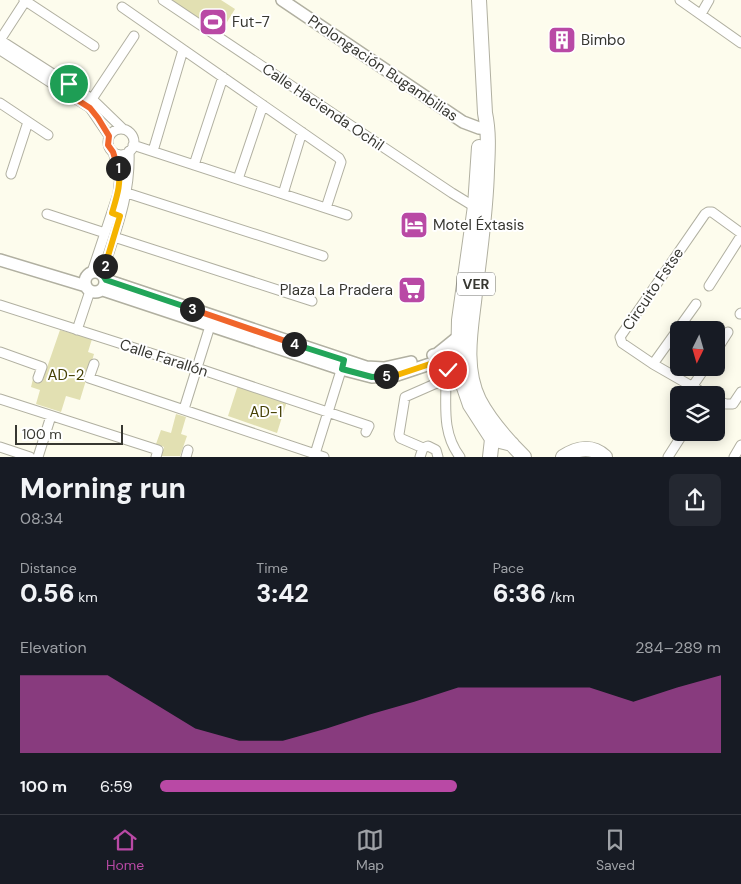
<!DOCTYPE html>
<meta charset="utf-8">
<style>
body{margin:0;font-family:"DM Sans",sans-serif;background:#242831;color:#f1f3f6;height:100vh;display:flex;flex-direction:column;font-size:19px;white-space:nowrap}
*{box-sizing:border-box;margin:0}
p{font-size:16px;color:#9ea1a6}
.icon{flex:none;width:28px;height:28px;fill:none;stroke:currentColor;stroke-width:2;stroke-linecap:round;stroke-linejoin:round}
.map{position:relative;height:457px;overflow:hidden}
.side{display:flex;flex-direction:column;background:#171b24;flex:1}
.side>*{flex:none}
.needle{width:32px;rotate:185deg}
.buttons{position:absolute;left:670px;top:321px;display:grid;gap:10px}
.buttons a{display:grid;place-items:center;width:55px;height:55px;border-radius:8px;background:#171b24;box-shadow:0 2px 12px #0003;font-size:25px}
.scale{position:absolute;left:15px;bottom:12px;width:108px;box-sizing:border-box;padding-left:5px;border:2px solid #373731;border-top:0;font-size:14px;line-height:18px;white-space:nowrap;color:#373731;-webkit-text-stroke:4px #fff;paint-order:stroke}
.pin{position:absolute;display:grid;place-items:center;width:42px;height:42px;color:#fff;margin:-21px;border:2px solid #fff;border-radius:50%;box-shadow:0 1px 5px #0007}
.km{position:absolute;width:25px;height:25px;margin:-12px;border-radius:50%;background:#222;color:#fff;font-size:14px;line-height:25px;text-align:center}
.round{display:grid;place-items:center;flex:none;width:52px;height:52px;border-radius:8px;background:#242831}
.overview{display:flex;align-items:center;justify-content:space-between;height:85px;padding:0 20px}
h1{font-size:28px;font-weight:800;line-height:38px}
.metrics{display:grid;grid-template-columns:repeat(3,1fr);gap:8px;height:85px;padding:5px 20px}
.metrics div{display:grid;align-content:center}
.metrics b{font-size:25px;font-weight:800}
.metrics small{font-size:14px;font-weight:400}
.metrics p{font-size:14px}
.chart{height:140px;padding:10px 20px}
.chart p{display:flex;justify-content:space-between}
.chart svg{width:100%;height:90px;margin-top:5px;fill:#b949a5;opacity:.7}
ul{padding:0 20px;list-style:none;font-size:16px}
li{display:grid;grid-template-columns:80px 60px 1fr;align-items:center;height:38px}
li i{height:12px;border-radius:6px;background:#b949a5}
.dock{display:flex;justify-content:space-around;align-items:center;height:70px;border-top:1px solid #363941;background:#171b24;font-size:14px;color:#9ea1a6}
.dock a{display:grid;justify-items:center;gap:2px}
.dock .selected{color:#b949a5}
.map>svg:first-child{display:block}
.green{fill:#e2e0b2}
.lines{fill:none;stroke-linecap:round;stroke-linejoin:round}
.street-casing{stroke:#b1b0a1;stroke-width:11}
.secondary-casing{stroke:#b1b0a1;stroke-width:14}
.primary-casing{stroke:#b1b0a1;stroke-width:16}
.street{stroke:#fff;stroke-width:9}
.secondary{stroke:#fff;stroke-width:11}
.primary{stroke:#fff;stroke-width:14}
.split-1-casing{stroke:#fff;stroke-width:10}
.split-2-casing{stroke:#fff;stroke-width:10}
.split-3-casing{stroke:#fff;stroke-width:10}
.split-4-casing{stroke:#fff;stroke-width:10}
.split-5-casing{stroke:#fff;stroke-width:10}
.split-6-casing{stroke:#fff;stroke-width:10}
.split-1{stroke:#f0652b;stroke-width:6}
.split-2{stroke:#f5b400;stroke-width:6}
.split-3{stroke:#22a559;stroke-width:6}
.split-4{stroke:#f0652b;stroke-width:6}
.split-5{stroke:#22a559;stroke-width:6}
.split-6{stroke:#f5b400;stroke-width:6}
.labels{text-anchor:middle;stroke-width:4;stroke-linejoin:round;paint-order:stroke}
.shield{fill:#fff;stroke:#73736f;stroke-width:1}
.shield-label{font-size:14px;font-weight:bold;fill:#373731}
.poi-label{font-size:15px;fill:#373731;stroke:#fff;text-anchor:start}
.street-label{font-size:15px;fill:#373731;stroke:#fff}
.park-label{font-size:15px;fill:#454004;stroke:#fff}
</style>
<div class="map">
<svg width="741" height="457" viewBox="0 0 741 457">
<rect width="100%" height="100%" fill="#fdfced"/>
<path class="green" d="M173,0H221L235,9L219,35L171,2Z
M60,330L92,339L88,352L94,354L80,400L66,396L61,412L36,404L40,390L31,387L33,379L42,382Z
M238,385L287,401L277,433L228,416Z
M176,414L186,417L181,434L187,436L180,456H161L164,447L156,444L161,430L171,433Z"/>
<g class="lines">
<defs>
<path id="street" d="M24,0L94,46
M163,0L452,193L470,204L479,207
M680,0L741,43
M122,7L339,158L341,162L326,208
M701,14L709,0
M0,40L92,99L123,129
M0,40L26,0
M0,50L90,108L109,136
M92,99L134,36
M0,103L48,135
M108 142a13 13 0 1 1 26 0a13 13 0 1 1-26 0Z
M133,145L347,215
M153,151L183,50
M194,165L223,77
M11,174L28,122
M238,179L263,105
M127,193L323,256
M283,194L302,132
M47,214L105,233
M114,237L312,301
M92,272L118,194L120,175L113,152
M102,274C115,233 131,195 129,151
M709,286L741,236
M0,305L197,368L369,426L366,432
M740,314L741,313
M77,330L90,291
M716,351L728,332
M0,352L42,367L38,378
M94,364L89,378L324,457
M653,364L696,304
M446,379C446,407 442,433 460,457
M693,395L692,387L705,368
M707,395L653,364L622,343L620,337L705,214L708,212H712L741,233
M0,399L158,450L156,457
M716,400L726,404H733L741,392
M184,409L210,326
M0,447L30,457
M423,448L400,438L399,434L405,397L446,379L459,375
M38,457L51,416
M186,457L188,450
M314,457L343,364
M420,457L423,448L428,446L436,450L438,457
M668,457L684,432
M734,457L741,445"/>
<path id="secondary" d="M282,0L463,122L479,128L488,129
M0,260L86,286
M85 282a10 10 0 1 1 20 0a10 10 0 1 1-20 0Z
M106,280L366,367L384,368L411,362
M103,290L341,369L372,377L397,375L436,362L464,347
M433,355L437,354L458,337"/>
<path id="primary" d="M479,0L485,113C489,132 488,150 487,170C486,214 479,258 474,302C470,334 464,369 479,400C490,421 507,440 524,457
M479,147L475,206L459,320L458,370L470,405L492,439L512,444
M436,362L448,370H458
M490,457L492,439
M563,457C577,448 592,445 605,457"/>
</defs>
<use href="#street" class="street-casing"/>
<use href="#secondary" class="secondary-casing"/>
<use href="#primary" class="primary-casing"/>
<use href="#street" class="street"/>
<use href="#secondary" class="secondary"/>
<use href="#primary" class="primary"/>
</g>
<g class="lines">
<defs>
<path id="split-1" d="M69,84L65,92L90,108L98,118L109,136L108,145L113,152L118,168"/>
<path id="split-2" d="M105,266L120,216L112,213C116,199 122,183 118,168"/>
<path id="split-3" d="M105,266L102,274L106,280L192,309"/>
<path id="split-4" d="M192,309L294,344"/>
<path id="split-5" d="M294,344L344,360L342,369L372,377L386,376"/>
<path id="split-6" d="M386,376L397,375L436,362L448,370"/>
</defs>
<use href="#split-1" class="split-1-casing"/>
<use href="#split-2" class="split-2-casing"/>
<use href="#split-3" class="split-3-casing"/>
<use href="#split-4" class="split-4-casing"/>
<use href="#split-5" class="split-5-casing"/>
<use href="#split-6" class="split-6-casing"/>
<use href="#split-1" class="split-1"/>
<use href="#split-2" class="split-2"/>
<use href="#split-3" class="split-3"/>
<use href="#split-4" class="split-4"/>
<use href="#split-5" class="split-5"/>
<use href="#split-6" class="split-6"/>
</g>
<defs>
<symbol id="stadium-square" viewBox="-11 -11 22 22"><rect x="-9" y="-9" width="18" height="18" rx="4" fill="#b949a5" stroke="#fff"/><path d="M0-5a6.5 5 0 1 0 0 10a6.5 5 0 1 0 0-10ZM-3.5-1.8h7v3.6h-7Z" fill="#fff"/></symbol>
<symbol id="building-square" viewBox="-11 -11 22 22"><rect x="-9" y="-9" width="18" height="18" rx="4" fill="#b949a5" stroke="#fff"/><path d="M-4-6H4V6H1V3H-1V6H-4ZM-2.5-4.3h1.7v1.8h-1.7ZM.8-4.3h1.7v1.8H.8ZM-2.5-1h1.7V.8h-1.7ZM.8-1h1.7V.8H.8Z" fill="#fff"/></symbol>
<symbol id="hotel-square" viewBox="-11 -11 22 22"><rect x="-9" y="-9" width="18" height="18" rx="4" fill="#b949a5" stroke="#fff"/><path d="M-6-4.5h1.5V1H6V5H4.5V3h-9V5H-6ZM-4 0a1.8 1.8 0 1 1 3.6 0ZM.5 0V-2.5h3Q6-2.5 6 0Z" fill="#fff"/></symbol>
<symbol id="supermarket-square" viewBox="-11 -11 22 22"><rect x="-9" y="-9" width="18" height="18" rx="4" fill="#b949a5" stroke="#fff"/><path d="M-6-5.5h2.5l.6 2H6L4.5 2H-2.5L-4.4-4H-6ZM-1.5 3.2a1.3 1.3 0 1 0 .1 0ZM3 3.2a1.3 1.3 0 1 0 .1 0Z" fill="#fff"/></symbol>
</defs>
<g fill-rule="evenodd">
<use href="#stadium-square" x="197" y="6" width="32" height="32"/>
<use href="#building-square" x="546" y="24" width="32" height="32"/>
<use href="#hotel-square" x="398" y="209" width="32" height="32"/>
<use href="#supermarket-square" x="396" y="274" width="32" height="32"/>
</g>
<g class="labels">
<rect class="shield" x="457" y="272.5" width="38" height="23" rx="4"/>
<g class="shield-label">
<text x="476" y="289">VER</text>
</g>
<g class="poi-label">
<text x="232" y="27">Fut-7</text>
<text x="581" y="45">Bimbo</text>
<text x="433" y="230">Motel Éxtasis</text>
<text x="393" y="295" text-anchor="end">Plaza La Pradera</text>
</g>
<g class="street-label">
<text transform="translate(383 68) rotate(34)" y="5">Prolongación Bugambilias</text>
<text transform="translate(323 107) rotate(34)" y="5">Calle Hacienda Ochil</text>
<text transform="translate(653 289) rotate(-56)" y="5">Circuito Fstse</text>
<text transform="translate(164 358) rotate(18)" y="5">Calle Farallón</text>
</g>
<g class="park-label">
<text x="66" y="380">AD-2</text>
<text x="266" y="417">AD-1</text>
</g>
</g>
</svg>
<div class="buttons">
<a><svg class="needle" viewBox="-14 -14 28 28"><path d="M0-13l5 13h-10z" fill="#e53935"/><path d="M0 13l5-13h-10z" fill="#9ea1a6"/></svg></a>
<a><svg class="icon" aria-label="layers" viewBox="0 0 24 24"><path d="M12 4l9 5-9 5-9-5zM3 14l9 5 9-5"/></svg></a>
</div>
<div class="scale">100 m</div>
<div class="pin" style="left:69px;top:84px;background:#1e9e55"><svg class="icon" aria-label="arrive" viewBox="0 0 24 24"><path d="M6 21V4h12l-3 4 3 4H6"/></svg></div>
<div class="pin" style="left:448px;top:370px;background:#d93025"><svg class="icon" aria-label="check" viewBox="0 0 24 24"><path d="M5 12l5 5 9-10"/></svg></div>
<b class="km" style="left:118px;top:168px">1</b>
<b class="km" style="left:105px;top:266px">2</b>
<b class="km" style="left:192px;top:309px">3</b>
<b class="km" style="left:294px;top:344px">4</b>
<b class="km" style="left:386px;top:376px">5</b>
</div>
<section class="side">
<div class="overview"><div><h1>Morning run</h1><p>08:34</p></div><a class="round"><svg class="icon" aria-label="share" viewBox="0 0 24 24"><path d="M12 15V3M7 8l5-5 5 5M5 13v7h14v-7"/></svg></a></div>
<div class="metrics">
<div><p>Distance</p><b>0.56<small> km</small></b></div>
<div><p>Time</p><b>3:42</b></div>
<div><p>Pace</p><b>6:36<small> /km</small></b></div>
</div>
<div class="chart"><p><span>Elevation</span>284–289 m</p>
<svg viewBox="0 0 160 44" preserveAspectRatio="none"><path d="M0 44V6L10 6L20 6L30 19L40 32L50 38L60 38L70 32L80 25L90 19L100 12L110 12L120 12L130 12L140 19L150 12L160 6V44z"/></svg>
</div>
<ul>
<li><b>100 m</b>6:59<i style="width:53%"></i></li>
</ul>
</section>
<nav class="dock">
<a class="selected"><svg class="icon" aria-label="home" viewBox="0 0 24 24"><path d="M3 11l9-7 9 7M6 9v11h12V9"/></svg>Home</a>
<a><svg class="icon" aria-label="map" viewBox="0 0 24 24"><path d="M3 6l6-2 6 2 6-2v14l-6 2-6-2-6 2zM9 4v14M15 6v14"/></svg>Map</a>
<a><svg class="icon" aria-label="saved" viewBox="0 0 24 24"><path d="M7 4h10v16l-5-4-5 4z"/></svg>Saved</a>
</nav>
